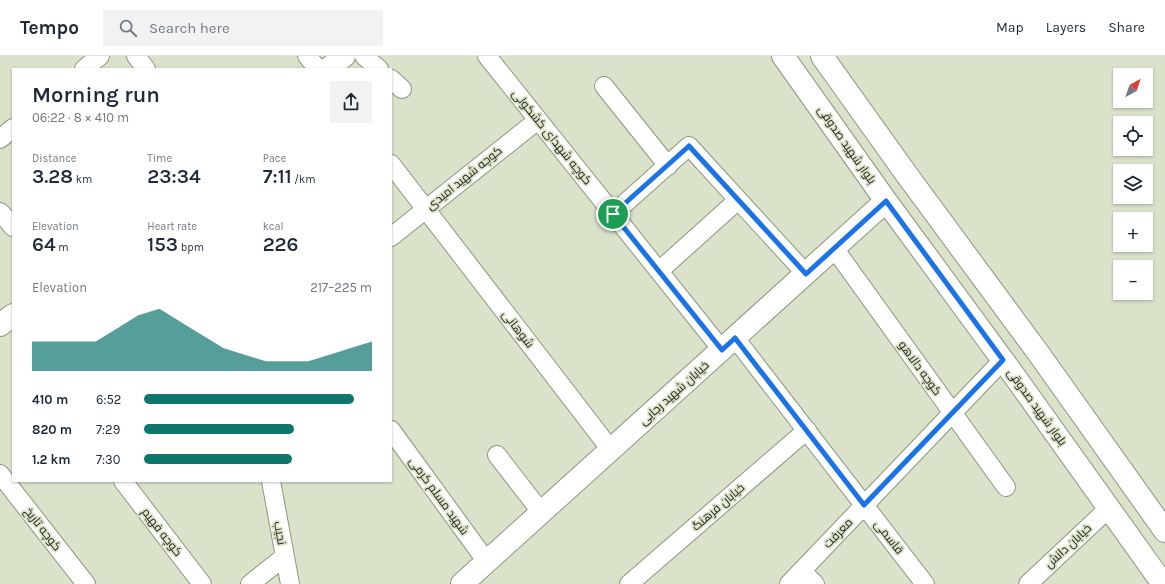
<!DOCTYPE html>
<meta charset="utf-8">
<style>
body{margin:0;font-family:Karla,Cairo,sans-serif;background:#f2f2f3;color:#1f2937;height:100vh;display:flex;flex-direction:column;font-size:15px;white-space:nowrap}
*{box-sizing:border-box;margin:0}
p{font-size:13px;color:#747a83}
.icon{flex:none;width:22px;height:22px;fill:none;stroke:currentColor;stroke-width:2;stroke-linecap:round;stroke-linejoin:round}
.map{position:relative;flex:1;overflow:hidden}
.drawer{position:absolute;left:12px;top:12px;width:380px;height:414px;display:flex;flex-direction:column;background:#fff;border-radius:0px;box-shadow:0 1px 3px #0004}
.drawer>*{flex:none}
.needle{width:26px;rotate:40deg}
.fabs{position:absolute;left:1113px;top:12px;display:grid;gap:8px}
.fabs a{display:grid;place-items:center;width:40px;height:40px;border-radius:0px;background:#fff;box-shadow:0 1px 3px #0004;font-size:20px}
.pin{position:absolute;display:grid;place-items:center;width:34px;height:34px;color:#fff;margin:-17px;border:2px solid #fff;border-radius:50%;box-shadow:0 1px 4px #0007}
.round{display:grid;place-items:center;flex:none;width:42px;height:42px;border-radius:0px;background:#f2f2f3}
.summary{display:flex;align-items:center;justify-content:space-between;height:68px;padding:0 20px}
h1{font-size:22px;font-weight:600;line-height:30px}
.stats{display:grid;grid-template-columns:repeat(3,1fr);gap:6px;height:68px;padding:4px 20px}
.stats div{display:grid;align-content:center}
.stats b{font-size:20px;font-weight:600}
.stats small{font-size:11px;font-weight:400}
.stats p{font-size:11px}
.chart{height:112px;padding:8px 20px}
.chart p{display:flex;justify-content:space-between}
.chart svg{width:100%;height:72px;margin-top:4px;fill:#0f766e;opacity:.7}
ul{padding:0 20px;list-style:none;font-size:13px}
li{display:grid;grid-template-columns:64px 48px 1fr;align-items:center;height:30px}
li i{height:10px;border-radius:5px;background:#0f766e}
header{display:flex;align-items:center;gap:24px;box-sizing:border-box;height:56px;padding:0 20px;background:#fff;border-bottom:1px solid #e0e1e3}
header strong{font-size:19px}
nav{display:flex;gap:22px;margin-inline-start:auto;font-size:14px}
.search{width:280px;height:36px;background:#f2f2f3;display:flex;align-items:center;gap:10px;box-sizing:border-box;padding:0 14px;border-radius:0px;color:#747a83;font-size:15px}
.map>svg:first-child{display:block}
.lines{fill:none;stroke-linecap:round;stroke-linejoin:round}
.street-casing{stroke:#8e957e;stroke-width:20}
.secondary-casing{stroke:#8e957e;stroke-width:24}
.street{stroke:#fff;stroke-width:18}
.secondary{stroke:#fff;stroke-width:22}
.route-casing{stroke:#fff;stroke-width:8}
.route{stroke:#1a73e8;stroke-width:5}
.labels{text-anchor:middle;stroke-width:3.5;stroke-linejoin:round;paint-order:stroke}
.street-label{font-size:12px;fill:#1e2017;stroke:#dae2c9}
</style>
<header>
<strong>Tempo</strong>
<div class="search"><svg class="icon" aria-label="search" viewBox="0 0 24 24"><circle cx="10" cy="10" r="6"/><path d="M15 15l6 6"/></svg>Search here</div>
<nav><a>Map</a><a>Layers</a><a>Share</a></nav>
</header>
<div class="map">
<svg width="1165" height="528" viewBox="0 0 1165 528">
<rect width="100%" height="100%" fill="#dae2c9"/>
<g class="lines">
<defs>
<path id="street" d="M136,0L146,13
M307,0L318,13
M364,0L379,13
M487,0L722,294
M84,13L100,0
M391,23L402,33
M604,30L668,110
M0,83L13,72
M391,108L611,394
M0,156L13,171
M613,158L689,90L806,218
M391,181L538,64
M834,192L1006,431
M659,215L738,144
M735,282L925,528
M391,374L487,506
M497,399L541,456
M0,418L86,528
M123,425L202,528
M271,425L290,528
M802,515L815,528
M250,528L284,501
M629,528L807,374
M789,528L1003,304
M1028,528L1109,452"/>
<path id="secondary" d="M783,0L886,145L1013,318L1163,528
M822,0L907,119L1039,298L1165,475
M328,13L344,0
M0,269L13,259
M462,528L886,145"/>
</defs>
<use href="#street" class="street-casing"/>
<use href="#secondary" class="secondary-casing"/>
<use href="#street" class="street"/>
<use href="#secondary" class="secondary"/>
</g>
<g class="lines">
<defs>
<path id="route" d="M689,90L806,218L886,145L1003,304L864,449L735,282L722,294L613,158Z"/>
</defs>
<use href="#route" class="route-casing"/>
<use href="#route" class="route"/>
</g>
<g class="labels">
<g class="street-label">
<text transform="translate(552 81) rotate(51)" y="4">کوچه شهدای کشکولی</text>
<text transform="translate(847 89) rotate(55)" y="4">بلوار شهید صدوقی</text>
<text transform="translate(464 122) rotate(-39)" y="4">کوچه شهید امیدی</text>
<text transform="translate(518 273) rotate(52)" y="4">شوهانی</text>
<text transform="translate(920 312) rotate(54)" y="4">کوچه دالاهو</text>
<text transform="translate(674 337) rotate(-42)" y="4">خیابان شهید رجایی</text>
<text transform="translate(1037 351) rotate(54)" y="4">بلوار شهید صدوقی</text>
<text transform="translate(439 440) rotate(54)" y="4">شهید مسلم کرمی</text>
<text transform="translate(718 451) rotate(-41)" y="4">خیابان فرهنگ</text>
<text transform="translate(43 473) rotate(52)" y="4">کوچه تاریخ</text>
<text transform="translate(162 476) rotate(52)" y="4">کوچه فهیم</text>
<text transform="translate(280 477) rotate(80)" y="4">نجیب</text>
<text transform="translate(838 477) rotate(-46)" y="4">معرفت</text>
<text transform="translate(889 481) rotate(52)" y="4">قاسمی</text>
<text transform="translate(1068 490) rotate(-43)" y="4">خیابان دانش</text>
</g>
</g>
</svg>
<div class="fabs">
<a><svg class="needle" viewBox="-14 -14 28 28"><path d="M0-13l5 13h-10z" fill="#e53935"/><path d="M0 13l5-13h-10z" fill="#747a83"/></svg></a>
<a><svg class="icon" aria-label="locate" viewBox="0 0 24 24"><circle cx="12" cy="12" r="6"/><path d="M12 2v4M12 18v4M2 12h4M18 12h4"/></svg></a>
<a><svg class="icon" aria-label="layers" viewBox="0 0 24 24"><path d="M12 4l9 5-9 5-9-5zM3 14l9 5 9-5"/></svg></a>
<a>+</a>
<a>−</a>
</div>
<div class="pin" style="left:613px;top:158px;background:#1e9e55"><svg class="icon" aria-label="arrive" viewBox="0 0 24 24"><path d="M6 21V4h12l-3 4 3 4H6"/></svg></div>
<section class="drawer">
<div class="summary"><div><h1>Morning run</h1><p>06:22 · 8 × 410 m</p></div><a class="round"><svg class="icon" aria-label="share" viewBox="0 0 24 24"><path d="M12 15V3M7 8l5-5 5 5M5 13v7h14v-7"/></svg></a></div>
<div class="stats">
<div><p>Distance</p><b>3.28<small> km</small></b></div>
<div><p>Time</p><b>23:34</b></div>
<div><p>Pace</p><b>7:11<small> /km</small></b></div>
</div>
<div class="stats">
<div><p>Elevation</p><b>64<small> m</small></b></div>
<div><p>Heart rate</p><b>153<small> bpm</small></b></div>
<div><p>kcal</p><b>226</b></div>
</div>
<div class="chart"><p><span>Elevation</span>217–225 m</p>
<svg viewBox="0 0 160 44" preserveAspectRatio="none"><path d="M0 44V26L10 26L20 26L30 26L40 18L50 10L60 6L70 14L80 22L90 30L100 34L110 38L120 38L130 38L140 34L150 30L160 26V44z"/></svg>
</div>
<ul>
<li><b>410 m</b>6:52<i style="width:92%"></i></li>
<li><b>820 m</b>7:29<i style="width:66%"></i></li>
<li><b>1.2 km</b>7:30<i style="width:65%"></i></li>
</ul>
</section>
</div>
